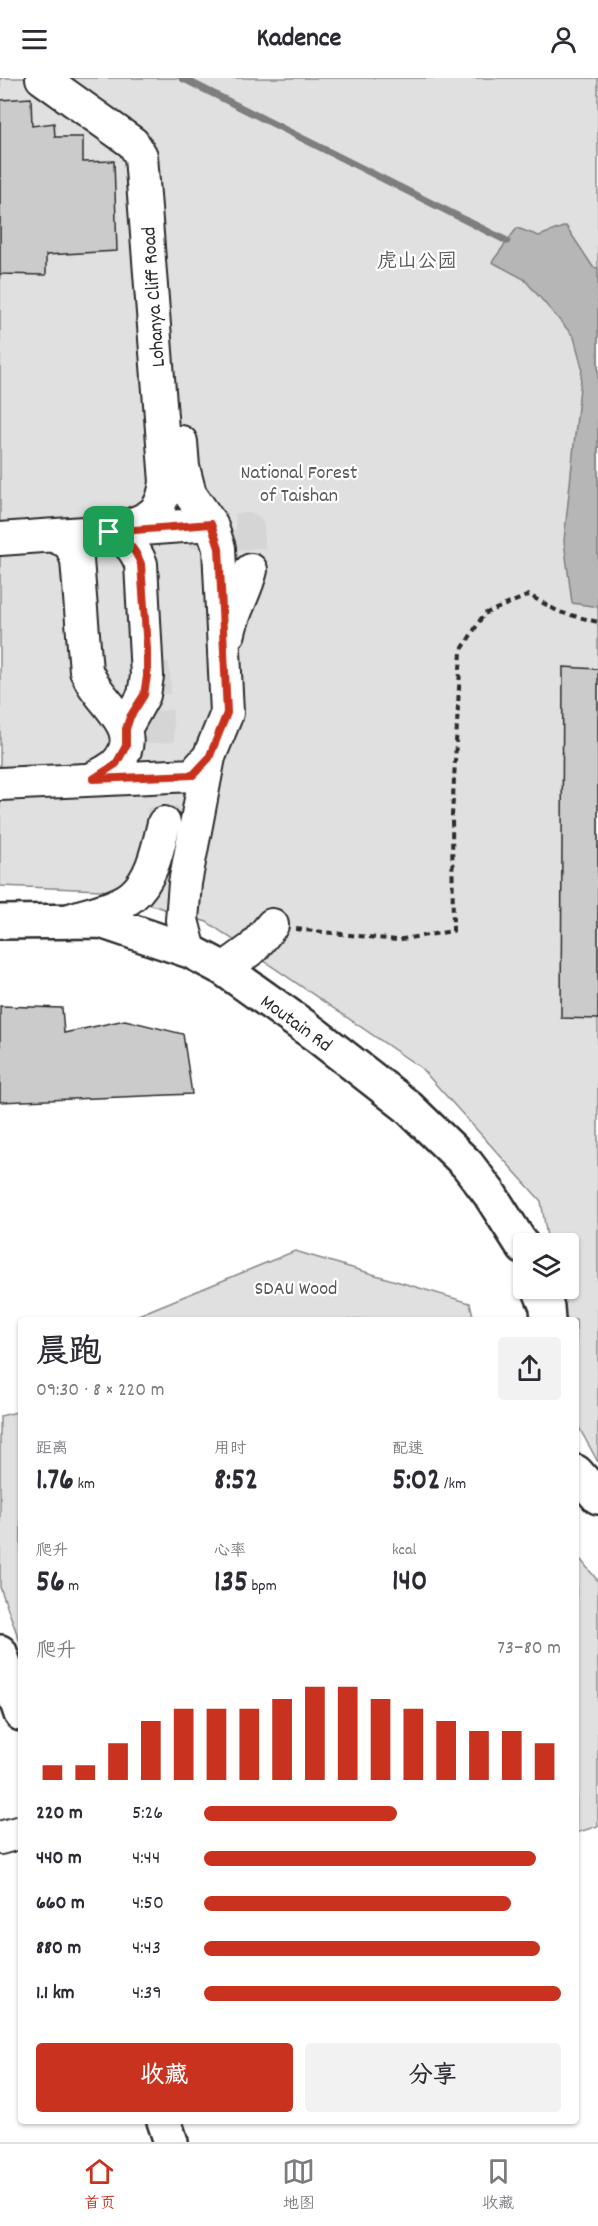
<!DOCTYPE html>
<html lang="zh">
<meta charset="utf-8">
<style>
body{margin:0;font-family:Dekko,"LXGW WenKai TC",sans-serif;background:#f2f2f3;color:#2b2b33;height:100vh;display:flex;flex-direction:column;font-size:22px;white-space:nowrap}
*{box-sizing:border-box;margin:0}
p{font-size:20px;color:#7c7c81}
.icon{flex:none;width:33px;height:33px;fill:none;stroke:currentColor;stroke-width:2;stroke-linecap:round;stroke-linejoin:round}
.map{position:relative;flex:1;overflow:hidden}
.side{position:absolute;left:18px;top:1239px;width:561px;height:807px;display:flex;flex-direction:column;background:#fff;border-radius:6px;box-shadow:0 2px 4px #0004}
.side>*{flex:none}
.tools{position:absolute;left:513px;top:1155px;display:grid;gap:12px}
.tools a{display:grid;place-items:center;width:66px;height:66px;border-radius:6px;background:#fff;box-shadow:0 2px 4px #0004;font-size:30px}
.pin{position:absolute;display:grid;place-items:center;width:51px;height:51px;color:#fff;margin:-26px;border-radius:12px;box-shadow:0 3px 9px #0006}
.round{display:grid;place-items:center;flex:none;width:63px;height:63px;border-radius:6px;background:#f2f2f3}
.head{display:flex;align-items:center;justify-content:space-between;height:102px;padding:0 18px}
h1{font-size:33px;font-weight:700;line-height:45px}
.figures{display:grid;grid-template-columns:repeat(3,1fr);gap:9px;height:102px;padding:6px 18px}
.figures div{display:grid;align-content:center}
.figures b{font-size:30px;font-weight:700}
.figures small{font-size:16px;font-weight:400}
.figures p{font-size:16px}
.chart{height:168px;padding:12px 18px}
.chart p{display:flex;justify-content:space-between}
.chart svg{width:100%;height:108px;margin-top:6px;stroke:#c8321e;stroke-width:6}
.cta{display:flex;gap:12px;margin-top:auto;padding:12px 18px}
.cta a{flex:1;height:69px;border-radius:6px;background:#c8321e;color:#fff;font-size:24px;font-weight:700;line-height:69px;text-align:center}
.cta a+a{background:#f2f2f3;color:#2b2b33}
ul{padding:0 18px;list-style:none;font-size:20px}
li{display:grid;grid-template-columns:96px 72px 1fr;align-items:center;height:45px}
li i{height:15px;border-radius:8px;background:#c8321e}
header{display:flex;justify-content:space-between;align-items:center;height:78px;padding:0 18px;background:#fff;font-size:27px;font-weight:700}
.tabs{display:flex;justify-content:space-around;align-items:center;height:84px;border-top:2px solid #e1e1e2;background:#fff;font-size:16px;color:#7c7c81}
.tabs a{display:grid;justify-items:center;gap:3px}
.tabs .on{color:#c8321e}
.map>svg:first-child{display:block}
.green{fill:#e0e0e0;stroke:#868686;stroke-width:1.5}
.water{fill:#b6b6b6;stroke:#7e7e7e;stroke-width:1.5}
.lines{fill:none;stroke-linecap:round;stroke-linejoin:round}
.stream{stroke:#7e7e7e;stroke-width:7}
.building{fill:#cbcbcb;stroke:#2b2b2b;stroke-width:1.5}
.minor-tunnel{stroke:#d5d5d5;stroke-width:32;stroke-dasharray:32 16;stroke-linecap:butt}
.minor-casing{stroke:#2b2b2b;stroke-width:36}
.major-casing{stroke:#2b2b2b;stroke-width:38}
.path{stroke:#2b2b2b;stroke-width:4;stroke-dasharray:6 4.5;stroke-linecap:butt}
.minor{stroke:#fff;stroke-width:32}
.major{stroke:#fff;stroke-width:33}
.route-casing{stroke:#fff;stroke-width:12}
.route{stroke:#c8321e;stroke-width:8}
.labels{text-anchor:middle;stroke-width:4.5;stroke-linejoin:round;paint-order:stroke}
.park-label{font-size:20px;fill:#585858;stroke:#fff}
.street-label{font-size:20px;fill:#2b2b2b;stroke:#fff}
</style>
<header><svg class="icon" aria-label="menu" viewBox="0 0 24 24"><path d="M4 6h16M4 12h16M4 18h16"/></svg>Kadence<svg class="icon" aria-label="person" viewBox="0 0 24 24"><circle cx="12" cy="8" r="4"/><path d="M4 21q1-7 8-7t8 7"/></svg></header>
<div class="map">
<svg width="598" height="2064" viewBox="0 0 598 2064">
<rect width="100%" height="100%" fill="#fff"/>
<filter id="ink" filterUnits="userSpaceOnUse"><feTurbulence type="fractalNoise" baseFrequency=".0167" numOctaves="2"/><feDisplacementMap in="SourceGraphic" scale="12" xChannelSelector="R" yChannelSelector="G"/><feConvolveMatrix kernelMatrix="1 2 1 2 8 2 1 2 1" color-interpolation-filters="sRGB"/></filter>
<g filter="url(#ink)">
<path class="green" d="M0,0H598V1384L576,1344V1242H559L555,1211L568,1210V1166L548,1165L541,1123L421,990L207,844L102,812L0,808Z
M295,1173L470,1225L474,1242H137L136,1238Z
M21,1333V1567L0,1509V1338Z
M576,1476L598,1503V1748L576,1755Z"/>
<path class="water" d="M566,148L593,189L598,190V529L572,525L564,463L582,290L574,259L524,201L492,184L517,150L539,158Z"/>
<g class="lines">
<path class="stream" d="M182,0L507,163"/>
</g>
<path class="building" d="M31,20L32,48L54,45L55,59H83V84L114,83L117,173L46,177V197L0,196V22Z
M563,589L598,591V941L561,940Z
M0,928L62,930L64,955L125,942L183,956L192,1016L0,1024Z"/>
<g class="lines">
<path class="minor-tunnel" d="M188,454L248,451L251,492
M153,585L164,745"/>
<defs>
<path id="minor" d="M42,0L133,65L141,78L166,404C162,434 152,440 124,449
M181,364L183,389L190,416L211,446
M109,454C126,462 134,468 141,486L147,598L144,617L125,651
M54,458L70,465L77,482L86,593C89,598 91,604 95,609C110,632 144,656 116,686C110,692 100,696 93,701
M0,461L211,446L219,470L227,635L209,679L185,805L182,842L190,873
M229,555C233,533 246,514 251,492
M0,706L193,697L209,679
M70,842C89,835 116,831 132,818C152,802 158,770 164,745
M224,891L253,870L272,847
M0,1760L21,1754"/>
<path id="major" d="M0,844L101,843L190,873L224,891L316,957L407,1028L467,1086L489,1115L524,1170
M539,1210L547,1229L548,1242
M576,1394L598,1419
M0,1574L21,1636
M164,2043L171,2064"/>
</defs>
<use href="#minor" class="minor-casing"/>
<use href="#major" class="major-casing"/>
<path class="path" d="M296,851L396,862L453,853L452,738L461,573L484,536L529,517L559,534L598,544"/>
<use href="#minor" class="minor"/>
<use href="#major" class="major"/>
</g>
</g>
<g class="lines" filter="url(#ink)">
<defs>
<path id="route" d="M211,446L219,470L227,635L209,680L193,697L93,701L116,686L126,668V651L130,639L144,617L147,598V571L141,486C134,468 126,462 109,454Z"/>
</defs>
<use href="#route" class="route-casing"/>
<use href="#route" class="route"/>
</g>
<g class="labels">
<g class="park-label">
<text x="417" y="189">虎山公园</text>
<text x="299" y="400">National Forest<tspan x="299" dy="23">of Taishan</tspan></text>
<text x="296" y="1216">SDAU Wood</text>
</g>
<g class="street-label">
<text transform="translate(152 219) rotate(-94)" y="7">Lohanya Cliff Road</text>
<text transform="translate(297 944) rotate(36)" y="7">Moutain Rd</text>
</g>
</g>
</svg>
<div class="tools">
<a><svg class="icon" aria-label="layers" viewBox="0 0 24 24"><path d="M12 4l9 5-9 5-9-5zM3 14l9 5 9-5"/></svg></a>
</div>
<div class="pin" style="left:109px;top:454px;background:#1e9e55"><svg class="icon" aria-label="arrive" viewBox="0 0 24 24"><path d="M6 21V4h12l-3 4 3 4H6"/></svg></div>
<section class="side">
<div class="head"><div><h1>晨跑</h1><p>09:30 · 8 × 220 m</p></div><a class="round"><svg class="icon" aria-label="share" viewBox="0 0 24 24"><path d="M12 15V3M7 8l5-5 5 5M5 13v7h14v-7"/></svg></a></div>
<div class="figures">
<div><p>距离</p><b>1.76<small> km</small></b></div>
<div><p>用时</p><b>8:52</b></div>
<div><p>配速</p><b>5:02<small> /km</small></b></div>
</div>
<div class="figures">
<div><p>爬升</p><b>56<small> m</small></b></div>
<div><p>心率</p><b>135<small> bpm</small></b></div>
<div><p>kcal</p><b>140</b></div>
</div>
<div class="chart"><p><span>爬升</span>73–80 m</p>
<svg viewBox="0 0 160 44" preserveAspectRatio="none"><path d="M5 44V38M15 44V38M25 44V29M35 44V20M45 44V15M55 44V15M65 44V15M75 44V11M85 44V6M95 44V6M105 44V11M115 44V15M125 44V20M135 44V24M145 44V24M155 44V29"/></svg>
</div>
<ul>
<li><b>220 m</b>5:26<i style="width:54%"></i></li>
<li><b>440 m</b>4:44<i style="width:93%"></i></li>
<li><b>660 m</b>4:50<i style="width:86%"></i></li>
<li><b>880 m</b>4:43<i style="width:94%"></i></li>
<li><b>1.1 km</b>4:39<i style="width:100%"></i></li>
</ul>
<div class="cta"><a>收藏</a><a>分享</a></div>
</section>
</div>
<nav class="tabs">
<a class="on"><svg class="icon" aria-label="home" viewBox="0 0 24 24"><path d="M3 11l9-7 9 7M6 9v11h12V9"/></svg>首页</a>
<a><svg class="icon" aria-label="map" viewBox="0 0 24 24"><path d="M3 6l6-2 6 2 6-2v14l-6 2-6-2-6 2zM9 4v14M15 6v14"/></svg>地图</a>
<a><svg class="icon" aria-label="saved" viewBox="0 0 24 24"><path d="M7 4h10v16l-5-4-5 4z"/></svg>收藏</a>
</nav>
